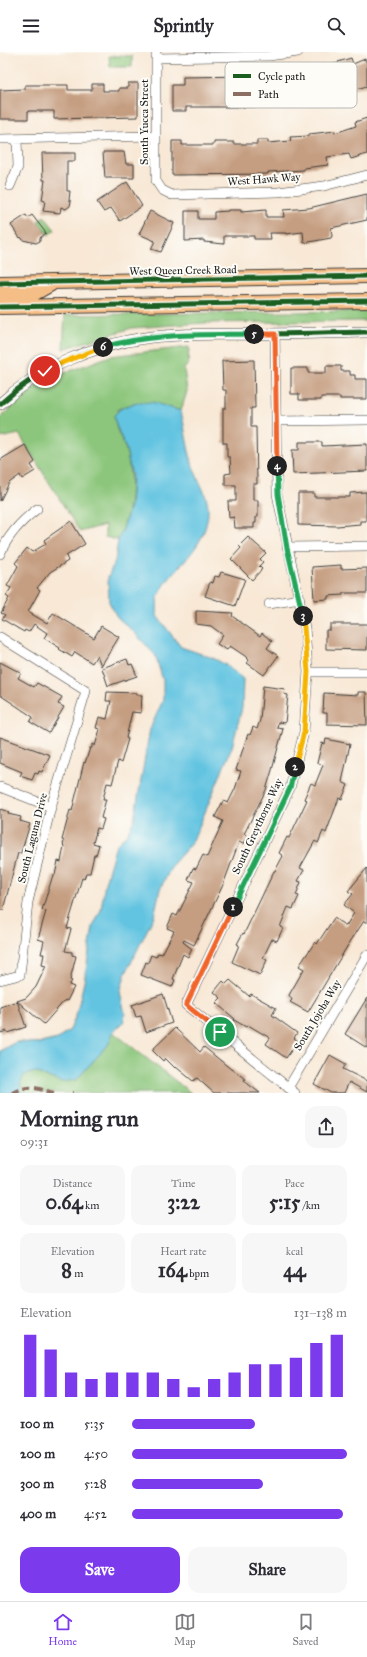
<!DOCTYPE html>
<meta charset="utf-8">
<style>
body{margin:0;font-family:"IM FELL Great Primer",serif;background:#f7f7f7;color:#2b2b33;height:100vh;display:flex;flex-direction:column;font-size:15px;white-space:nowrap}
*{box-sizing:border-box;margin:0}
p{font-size:13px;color:#7c7c81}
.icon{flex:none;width:22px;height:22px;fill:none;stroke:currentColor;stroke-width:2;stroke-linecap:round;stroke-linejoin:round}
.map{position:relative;height:1041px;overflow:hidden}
.drawer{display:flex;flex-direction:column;background:#fff;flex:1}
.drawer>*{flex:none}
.pin{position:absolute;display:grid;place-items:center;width:34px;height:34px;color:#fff;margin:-17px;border:2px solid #fff;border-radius:50%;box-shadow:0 1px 4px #0007}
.km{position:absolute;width:20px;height:20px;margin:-10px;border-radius:50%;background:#222;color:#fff;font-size:11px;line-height:20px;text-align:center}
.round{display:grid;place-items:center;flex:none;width:42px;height:42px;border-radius:12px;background:#f7f7f7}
.headline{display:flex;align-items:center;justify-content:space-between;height:68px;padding:0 20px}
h1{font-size:22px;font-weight:700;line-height:30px}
.metrics{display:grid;grid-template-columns:repeat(3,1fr);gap:6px;height:68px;padding:4px 20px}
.metrics div{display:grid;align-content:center;border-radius:10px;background:#f7f7f7;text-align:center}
.metrics b{font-size:20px;font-weight:700}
.metrics small{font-size:11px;font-weight:400}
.metrics p{font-size:11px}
.chart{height:112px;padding:8px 20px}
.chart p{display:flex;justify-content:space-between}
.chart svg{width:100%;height:72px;margin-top:4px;stroke:#7c3aed;stroke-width:6}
.cta{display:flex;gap:8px;margin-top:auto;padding:8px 20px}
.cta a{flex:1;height:46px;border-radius:12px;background:#7c3aed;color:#fff;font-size:16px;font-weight:700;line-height:46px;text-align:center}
.cta a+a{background:#f7f7f7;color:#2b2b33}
ul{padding:0 20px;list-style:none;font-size:13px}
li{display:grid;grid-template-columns:64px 48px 1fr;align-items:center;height:30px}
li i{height:10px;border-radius:5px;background:#7c3aed}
header{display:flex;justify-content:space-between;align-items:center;height:52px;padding:0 20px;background:#fff;font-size:18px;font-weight:700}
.tabs{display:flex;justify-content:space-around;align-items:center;height:56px;border-top:1px solid #e1e1e2;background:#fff;font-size:11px;color:#7c7c81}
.tabs a{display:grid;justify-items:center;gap:2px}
.tabs .on{color:#7c3aed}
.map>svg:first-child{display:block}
.green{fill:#8cc67b;stroke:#54714c}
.water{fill:#63c4e1;stroke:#40707e}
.building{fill:#c59d80}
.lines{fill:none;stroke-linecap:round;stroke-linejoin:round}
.minor-casing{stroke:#3d3b38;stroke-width:10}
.tertiary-casing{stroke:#3d3b38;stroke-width:12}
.primary-casing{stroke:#3d3b38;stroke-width:16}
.minor{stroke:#fff;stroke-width:9}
.tertiary{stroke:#fff;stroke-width:11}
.primary{stroke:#f6be87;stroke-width:14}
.quiet{stroke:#8d6e63;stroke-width:4;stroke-dasharray:8 4;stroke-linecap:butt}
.cycleway-casing{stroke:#fdfcf7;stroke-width:8}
.cycleway{stroke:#1b5e20;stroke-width:5}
.split-1-casing{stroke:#fff;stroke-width:8}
.split-2-casing{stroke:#fff;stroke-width:8}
.split-3-casing{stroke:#fff;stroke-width:8}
.split-4-casing{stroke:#fff;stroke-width:8}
.split-5-casing{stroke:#fff;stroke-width:8}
.split-6-casing{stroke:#fff;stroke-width:8}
.split-7-casing{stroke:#fff;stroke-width:8}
.split-1{stroke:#f0652b;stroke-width:5}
.split-2{stroke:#22a559;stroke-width:5}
.split-3{stroke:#f5b400;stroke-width:5}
.split-4{stroke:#22a559;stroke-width:5}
.split-5{stroke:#f0652b;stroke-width:5}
.split-6{stroke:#22a559;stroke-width:5}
.split-7{stroke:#f5b400;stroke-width:5}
.labels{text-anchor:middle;stroke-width:4;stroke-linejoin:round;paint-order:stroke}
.street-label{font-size:11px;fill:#1c1c1c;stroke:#fdfcf7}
.key{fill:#fdfcf7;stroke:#bab9b5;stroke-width:1}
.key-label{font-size:11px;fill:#1c1c1c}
</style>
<header><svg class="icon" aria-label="menu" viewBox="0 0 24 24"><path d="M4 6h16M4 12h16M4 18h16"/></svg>Sprintly<svg class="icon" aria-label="search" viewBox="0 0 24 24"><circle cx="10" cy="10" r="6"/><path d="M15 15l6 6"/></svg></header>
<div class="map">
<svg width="367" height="1041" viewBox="0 0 367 1041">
<rect width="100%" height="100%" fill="#fdfcf7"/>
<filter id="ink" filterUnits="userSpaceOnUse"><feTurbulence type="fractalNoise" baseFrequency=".025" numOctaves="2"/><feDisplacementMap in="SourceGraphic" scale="8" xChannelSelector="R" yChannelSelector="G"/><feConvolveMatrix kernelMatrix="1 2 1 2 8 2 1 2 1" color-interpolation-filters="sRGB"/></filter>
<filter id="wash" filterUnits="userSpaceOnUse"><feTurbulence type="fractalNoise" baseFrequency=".012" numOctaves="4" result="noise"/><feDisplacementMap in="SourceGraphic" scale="16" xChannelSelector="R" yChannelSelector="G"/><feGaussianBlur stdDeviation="0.9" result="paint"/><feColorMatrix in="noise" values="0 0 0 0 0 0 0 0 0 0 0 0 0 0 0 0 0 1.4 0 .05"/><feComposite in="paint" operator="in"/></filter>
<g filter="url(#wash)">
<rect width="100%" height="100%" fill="#f8e8d5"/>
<path class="green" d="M109,4H132V15H110Z
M44,164L55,178L48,183L38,169Z
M367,259V269L204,271L132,276L63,297L65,263Z
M189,295L188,312L184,317L187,339L181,359C153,352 147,347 118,357C117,362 115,368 116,373C117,381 124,390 126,398C134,429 132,459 118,488L105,485V473L80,480L19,382L0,386V366L37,334L51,326L110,304Z
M76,964L113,980L191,1041H0V999L16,990L41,991L58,987L70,978Z"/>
<path class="water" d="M152,350L181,359C185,376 187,394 192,411C198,432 212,445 207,469C200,503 172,515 159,543C156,548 158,558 157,564L181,595L213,606L226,613L243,627L242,656L232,695L193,789L173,812L160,837L154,864L125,923L120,940L125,962L123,971L113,980L108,993L76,1028L61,1030L35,1020L24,1023L20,1032L22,1041H0V999L16,990L41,991L58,987L70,978L76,964L84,930L93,875L101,858L105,831L116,793L126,783L134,768L150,677L163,648V628L155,603L134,580L117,565L109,550L108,525L115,509L118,488L123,477L130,454L132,425L126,397L116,373L114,364C122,351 138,351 152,350Z"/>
<g id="blocks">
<path class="building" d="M351,6L353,12L365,7L367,12V34L321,47L320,41L302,45L303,52L293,53V50L275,52V50L258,51V55H186V59H172V33H183V25L249,24V31H273L272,23L296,21L339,11L338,10Z
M128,31H138V65L54,67V59H28V67H0V38L25,37V33H68V38H92V32H103V39H119V36H128Z
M367,66V102L351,107L349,102L327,105L328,113L304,116V118L268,120V122L172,123V89H182V93H214V90H234V92H257V88H268V91L291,89L290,85L309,84V82L335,79V81L356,74L355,70Z
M103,100H124L126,112H134V126H105Z
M42,101H75V109H67V139H70L69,148L71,149L70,154L66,157L61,155L60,161L43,159L45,149L42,148L45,128H43Z
M127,130L142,154L120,169L111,156L104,160L97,150Z
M367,142V168L331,176L332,184L331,186L304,191L303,180L286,182V181H270L271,187H254V184H224V192L204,190V188L185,189V159H198V167H214V160L228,159V158H241V160L266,158V165H284L283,158L309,156Z
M150,159L174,171L161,200L151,197L155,189L139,182Z
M26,163L28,166L32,163L46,181L40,186V189L36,191L23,188L21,185L20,186L11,173Z
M254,308L255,356H251V375H256L257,432H253V448H258V465H256V471H254V476H235L234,465L229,466L228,449H236V433H225V422L231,421L230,405H227V391H223V356H226V338H223L222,309Z
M326,314H341V319H350V323H355V327H367V347H340V345H321V348H299V342H291V316H308V321H326Z
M299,390H322V394L367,392V419L293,422L292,398H299Z
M25,393L35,410L31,413L35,419L22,427L20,423L9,431L0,449V408Z
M366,440V469H360V472L337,474L298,473V441H314V445H350V441Z
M71,469L85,492L66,504L68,509L50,520L37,536L40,538L28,560L47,571L53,561L94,586L101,574L119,585L101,614L97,603L92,611L75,600L72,605L59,597L60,596L44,586L47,581L34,572L29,580L25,578L24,580L2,567L5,563L1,561L9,546L6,544L11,536L7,534L18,514L15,511L27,496L32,500L46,492L44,488Z
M248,485L266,501L260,507L263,510L259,514L262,517L252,528L231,507L241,496L239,494Z
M341,513V517L367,516V541H343V543L328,544V547L314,548L312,515Z
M221,520L245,527L235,554L205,544L210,530L213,531L215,524L219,525Z
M196,559L233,561L232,564L260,584L262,581L272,589L267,596L278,604L264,623L247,611L249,608L245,604L230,594L227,598L217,592L223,583L211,574L196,572Z
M330,572H367V598L326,597V578H330Z
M127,607L129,613L132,612L137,624L108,634L102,616Z
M0,610L21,621L18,626L34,635L37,631L62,645L58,652L64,655L49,681L30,670L33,665L0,643Z
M263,634L285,637L284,642L288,643L285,671L278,670L277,676L283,677L272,718L266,738L244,782L247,783L243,792L239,790L223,833L194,893L184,888L183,890L192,897L188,905L183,902L173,927L175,928L172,935L141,923L146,910L148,911L151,903L156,905L158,901L162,902L174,879L167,876L173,862L177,864L194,830L188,828L193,816L196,817L203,803L207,805L223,769L215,765L223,749L228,751L235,737L241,719L236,718L248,682L250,683L253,675L257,677L260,668Z
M107,640L137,641V643H142L141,661L132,660L126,686L128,687L121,711L118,709L112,732L107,731L103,747H106L101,766L104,767L101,777L97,776L93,791L99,793L96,803H94L90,821H86L84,827L82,826L67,876L71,877L65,899L72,900V903L76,904L70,928L72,929L69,933L74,935L67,949L65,948L44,972L17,949L26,946L36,935L46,914L42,913L44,902H41L44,889L38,887L46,859L42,858L53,823H55L58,809L61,810L64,794L63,793L64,789L62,788L70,758L72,759L84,710L85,711L90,696H92V692L95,694L100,677L96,676L99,665L107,667L111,649H106Z
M358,640H366L367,673L327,672V661H323L324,641L358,643Z
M0,685L50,703L42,720L39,719L38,722L35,721L32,728L20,724L22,720L0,711Z
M326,687L350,692L342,730L348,733L342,747L339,746L326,781L323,779L318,791L315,789L300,816L304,818L298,829L301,830L296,843L299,844L293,857L288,855L280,875L283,876L277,889L272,887L263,906L267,908L260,923L232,910L239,893L237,892L243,881L244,882L274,819H275L283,804L279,801L287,785L289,786L307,748L304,747L311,731L315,733L323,713L317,711L322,691L325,692Z
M0,757L9,760L8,762L21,765L20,769L30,772L21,801H18L3,858H0Z
M367,816V871L364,869L348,893L308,960L290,950L292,948L289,943L304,917L299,914L315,890L317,892L334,866L346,874L354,861L344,853L353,842L348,839Z
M230,928L249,944L251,942L276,956L272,963L297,981L294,986L298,989L286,1006L266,992L270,986L248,973L246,975L234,968L235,967L216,951L221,946L214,940L223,929L226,932Z
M163,942L172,971L146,980L141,964L136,965L132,953Z
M367,946V996L345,982Z
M17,949L26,975L8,981L7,979L0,981V955Z
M175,976L200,1000L204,995L232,1018V1017L245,1027L244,1029L260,1041H214L197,1026L193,1029L176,1015L175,1016L165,1006L163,1009L152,998Z
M330,1003L346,1012L343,1017L367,1029V1040L349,1030L344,1041H331L314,1032Z"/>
</g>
</g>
<g filter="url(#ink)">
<use href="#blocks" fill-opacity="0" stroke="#3d3b38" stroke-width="1"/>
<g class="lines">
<defs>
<path id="minor" d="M156,0V129L162,138L172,143L278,140L324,134L367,123
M157,6L269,4L298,0
M0,87L156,84
M10,134L18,115L17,87
M275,282L277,442L305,576L308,620L304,680L290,736L186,953L295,1041
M276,369L367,368
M287,495L367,494
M0,502C8,483 20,470 37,457
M269,552L300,547
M0,585L86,639L51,755L28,850L20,923L0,928
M308,620H367
M0,735L51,755
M288,1036L367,903"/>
<path id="tertiary" d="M0,352C39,316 93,293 145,286C180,281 216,283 251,282C290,282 328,281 367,280"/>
<path id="primary" d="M0,231L367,224
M0,242L35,241L51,232
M0,255L367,249"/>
</defs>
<use href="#minor" class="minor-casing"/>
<use href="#tertiary" class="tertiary-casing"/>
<use href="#primary" class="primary-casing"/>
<use href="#minor" class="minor"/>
<use href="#tertiary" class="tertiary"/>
<use href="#primary" class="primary"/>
<path class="quiet" d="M12,1041C32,1032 35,1036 54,1041
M72,1041H73"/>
<defs>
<path id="cycleway" d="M0,231L367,224
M0,255L367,249
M0,352C39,316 93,293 145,286C180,281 216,283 251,282C290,282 328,281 367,280"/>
</defs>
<use href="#cycleway" class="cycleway-casing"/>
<use href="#cycleway" class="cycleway"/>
</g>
</g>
<g class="lines" filter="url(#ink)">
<defs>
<path id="split-1" d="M220,980L186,953L233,855"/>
<path id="split-2" d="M233,855L290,736L295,715"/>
<path id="split-3" d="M295,715L304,680L308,620L303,564"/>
<path id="split-4" d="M277,414L278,442L287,496L303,564"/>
<path id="split-5" d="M254,282H275L277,414"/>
<path id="split-6" d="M103,295C152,281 203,283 254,282"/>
<path id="split-7" d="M45,319L64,310L103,295"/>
</defs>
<use href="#split-1" class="split-1-casing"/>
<use href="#split-2" class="split-2-casing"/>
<use href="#split-3" class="split-3-casing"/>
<use href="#split-4" class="split-4-casing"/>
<use href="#split-5" class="split-5-casing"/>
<use href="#split-6" class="split-6-casing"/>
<use href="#split-7" class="split-7-casing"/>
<use href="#split-1" class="split-1"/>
<use href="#split-2" class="split-2"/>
<use href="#split-3" class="split-3"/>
<use href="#split-4" class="split-4"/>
<use href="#split-5" class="split-5"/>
<use href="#split-6" class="split-6"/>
<use href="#split-7" class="split-7"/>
</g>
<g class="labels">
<g class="street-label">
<text transform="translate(144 70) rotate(-90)" y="4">South Yucca Street</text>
<text transform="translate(264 127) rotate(-4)" y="4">West Hawk Way</text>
<text transform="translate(183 218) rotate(-1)" y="4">West Queen Creek Road</text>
<text transform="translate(257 774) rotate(-65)" y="4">South Greythorne Way</text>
<text transform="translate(32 786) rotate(-76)" y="4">South Laguna Drive</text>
<text transform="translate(317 963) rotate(-59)" y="4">South Jojoba Way</text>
</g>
</g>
<rect x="225" y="10" width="132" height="46" rx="6" class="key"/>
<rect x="233" y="22" width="18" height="4" fill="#1b5e20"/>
<rect x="233" y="40" width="18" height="4" fill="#8d6e63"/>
<g class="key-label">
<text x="258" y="28">Cycle path</text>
<text x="258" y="46">Path</text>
</g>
</svg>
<div class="pin" style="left:220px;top:980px;background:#1e9e55"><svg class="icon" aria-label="arrive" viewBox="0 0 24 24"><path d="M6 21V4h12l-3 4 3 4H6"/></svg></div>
<div class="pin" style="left:45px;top:319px;background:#d93025"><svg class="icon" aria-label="check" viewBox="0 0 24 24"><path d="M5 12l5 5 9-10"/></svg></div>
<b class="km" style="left:233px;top:855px">1</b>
<b class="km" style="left:295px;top:715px">2</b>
<b class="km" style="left:303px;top:564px">3</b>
<b class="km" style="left:277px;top:414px">4</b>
<b class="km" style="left:254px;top:282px">5</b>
<b class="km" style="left:103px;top:295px">6</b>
</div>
<section class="drawer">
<div class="headline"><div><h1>Morning run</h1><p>09:31</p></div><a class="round"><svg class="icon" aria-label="share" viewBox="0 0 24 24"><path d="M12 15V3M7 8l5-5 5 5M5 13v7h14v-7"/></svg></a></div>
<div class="metrics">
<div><p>Distance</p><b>0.64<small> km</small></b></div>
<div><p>Time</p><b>3:22</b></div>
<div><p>Pace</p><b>5:15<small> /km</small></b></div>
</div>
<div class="metrics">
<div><p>Elevation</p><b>8<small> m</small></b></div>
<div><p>Heart rate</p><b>164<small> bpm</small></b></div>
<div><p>kcal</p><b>44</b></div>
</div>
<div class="chart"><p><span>Elevation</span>131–138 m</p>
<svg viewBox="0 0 160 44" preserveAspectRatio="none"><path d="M5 44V6M15 44V15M25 44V29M35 44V33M45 44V29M55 44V29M65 44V29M75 44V33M85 44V38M95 44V33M105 44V29M115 44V24M125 44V24M135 44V20M145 44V11M155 44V6"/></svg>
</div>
<ul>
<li><b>100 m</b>5:35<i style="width:57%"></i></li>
<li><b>200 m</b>4:50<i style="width:100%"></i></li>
<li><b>300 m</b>5:28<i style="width:61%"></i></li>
<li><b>400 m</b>4:52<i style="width:98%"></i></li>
</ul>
<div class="cta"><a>Save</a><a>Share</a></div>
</section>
<nav class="tabs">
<a class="on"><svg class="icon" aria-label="home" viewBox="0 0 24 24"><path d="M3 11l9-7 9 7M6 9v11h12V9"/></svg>Home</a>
<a><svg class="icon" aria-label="map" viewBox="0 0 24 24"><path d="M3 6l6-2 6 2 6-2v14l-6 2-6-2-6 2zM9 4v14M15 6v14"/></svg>Map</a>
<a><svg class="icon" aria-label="saved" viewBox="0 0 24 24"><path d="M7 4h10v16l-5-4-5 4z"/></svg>Saved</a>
</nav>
